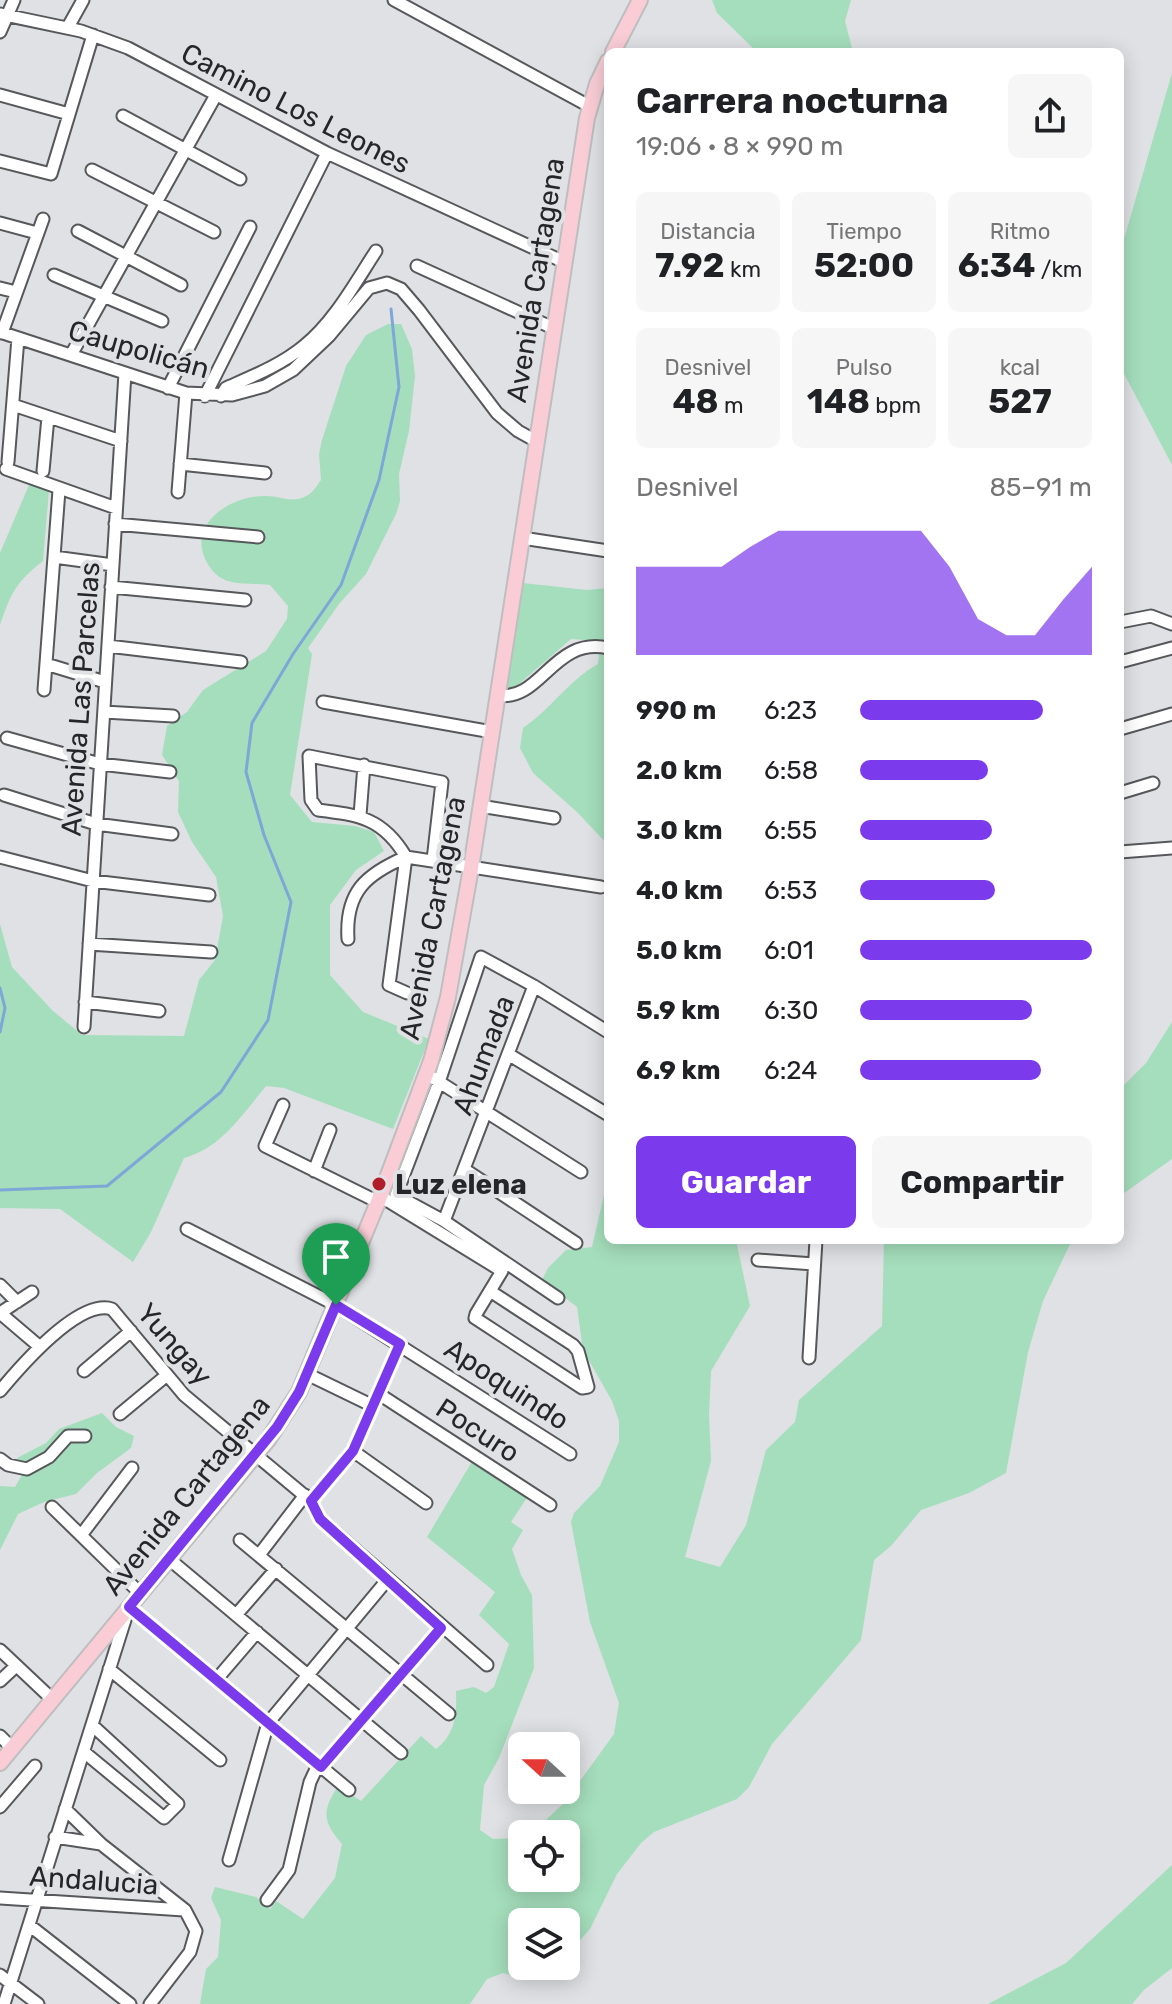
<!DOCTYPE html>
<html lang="es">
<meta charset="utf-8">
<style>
body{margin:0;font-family:Rubik,sans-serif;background:#f6f6f6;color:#202124;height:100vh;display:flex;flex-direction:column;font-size:30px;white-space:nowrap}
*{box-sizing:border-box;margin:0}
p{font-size:26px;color:#757577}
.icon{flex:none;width:44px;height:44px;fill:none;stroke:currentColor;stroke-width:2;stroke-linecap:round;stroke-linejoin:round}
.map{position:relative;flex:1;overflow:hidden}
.sheet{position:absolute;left:604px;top:48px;width:520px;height:1196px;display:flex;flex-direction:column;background:#fff;border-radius:12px;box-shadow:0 4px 20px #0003}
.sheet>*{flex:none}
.needle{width:52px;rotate:291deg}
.tools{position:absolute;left:508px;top:1732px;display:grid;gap:16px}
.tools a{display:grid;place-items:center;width:72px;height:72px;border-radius:12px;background:#fff;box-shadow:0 4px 20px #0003;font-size:40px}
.pin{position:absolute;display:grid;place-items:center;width:68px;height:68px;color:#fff;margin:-82px -34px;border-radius:50% 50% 50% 0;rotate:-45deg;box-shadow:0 0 8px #0007}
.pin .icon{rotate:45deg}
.round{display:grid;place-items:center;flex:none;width:84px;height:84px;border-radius:12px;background:#f6f6f6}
.head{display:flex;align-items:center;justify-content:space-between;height:136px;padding:0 32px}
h1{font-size:36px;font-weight:700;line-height:60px}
.metrics{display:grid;grid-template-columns:repeat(3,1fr);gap:12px;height:136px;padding:8px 32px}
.metrics div{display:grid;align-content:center;border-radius:12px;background:#f6f6f6;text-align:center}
.metrics b{font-size:34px;font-weight:700}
.metrics small{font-size:22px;font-weight:400}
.metrics p{font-size:22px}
.chart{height:224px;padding:16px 32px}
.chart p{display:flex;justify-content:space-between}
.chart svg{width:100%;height:144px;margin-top:8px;fill:#7c3aed;opacity:.7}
.primary-button{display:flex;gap:16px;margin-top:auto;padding:16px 32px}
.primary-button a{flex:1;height:92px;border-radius:12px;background:#7c3aed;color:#fff;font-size:32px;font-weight:700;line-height:92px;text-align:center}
.primary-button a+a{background:#f6f6f6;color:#202124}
ul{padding:0 32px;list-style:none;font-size:26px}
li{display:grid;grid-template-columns:128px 96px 1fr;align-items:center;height:60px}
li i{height:20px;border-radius:10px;background:#7c3aed}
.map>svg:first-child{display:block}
.green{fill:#a5debc}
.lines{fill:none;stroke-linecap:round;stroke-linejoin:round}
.stream{stroke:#7ca7d6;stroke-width:3}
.minor-casing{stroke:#57585b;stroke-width:15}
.major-casing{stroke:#bebebe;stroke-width:18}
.minor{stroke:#fff;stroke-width:11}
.major{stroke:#facdd6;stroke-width:14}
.route-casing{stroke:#fff;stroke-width:16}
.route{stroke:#7c3aed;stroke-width:10}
.poi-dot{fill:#b01e29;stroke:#dfe1e4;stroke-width:3}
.labels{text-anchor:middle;stroke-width:8;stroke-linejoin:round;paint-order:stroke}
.street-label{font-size:28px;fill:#262628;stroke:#dfe1e4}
.poi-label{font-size:28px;font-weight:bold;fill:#262628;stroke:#dfe1e4;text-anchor:start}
</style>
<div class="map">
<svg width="1172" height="2004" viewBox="0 0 1172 2004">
<rect width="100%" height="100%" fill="#dfe1e4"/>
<path class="green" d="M712,0H851L845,21L853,52H757L717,13Z
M1172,73V465L1120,366V253Z
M388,324H401L412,349L415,376L409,431L399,474L400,501L396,514L366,574L339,604L308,648L312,654L290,795L312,822L355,826L374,832L384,851L356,870L330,905V975L363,1012L429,1039L393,1129L284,1088L266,1086C242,1115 221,1148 184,1158L151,1232L133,1262L60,1209L0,1208V924L12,967L52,1010L82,1035L184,1036L199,980L215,960L223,916L216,877L192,842L178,812L179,781L162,755L167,726L187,712L203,690L266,651L287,619L288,606L270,585C250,582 226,588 212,570C180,529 227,495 267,496C279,496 291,503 304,497C312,494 316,487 321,480L319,454L322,440L346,366L366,335Z
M29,485L49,490L43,561C16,582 11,593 0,625V553Z
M523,583L587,590L608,588V845L577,812L533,773L520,748L523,728C551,709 568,681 598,664L601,641L571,639L512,690L504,689Z
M1172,1022V1159L1120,1196V1089L1146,1063Z
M608,1153V1240H736L750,1306L711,1371L709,1415L711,1461L685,1557L720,1567L746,1525L766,1450L795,1422L799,1400L882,1326L884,1240H1072L1043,1301L1028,1352L1006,1473L969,1493L921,1510L891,1546L874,1560L861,1640L772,1744L749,1787L737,1799L654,1832L641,1843L617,1874L590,1929L566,1956V1922H522V1966H557L528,1980L503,1973L487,1979L470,2004H200L206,1969L218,1957L221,1920L211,1898L215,1887L256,1897L270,1909L276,1901L303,1919L335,1878L342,1844C322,1821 322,1811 338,1786L361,1801L421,1736L436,1749C455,1735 457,1714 456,1691L474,1687L486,1693L494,1687L509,1644L479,1615L495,1592L427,1537L473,1460L528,1496L511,1522L523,1530L512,1549L521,1575L532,1595L534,1668L499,1758L484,1785L480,1830L493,1839L522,1838V1878H566V1834H531L564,1803L614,1734L619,1703L590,1622L571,1522L574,1513L600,1486L619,1442V1421L612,1401L583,1350L577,1307L542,1280L548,1268L566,1250L592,1247L606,1186Z
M102,1413L116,1427L134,1436L131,1448L97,1473L76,1494L44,1502L18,1514L0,1550V1486L15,1487L23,1473L17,1458L46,1443L59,1429Z
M1172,1865V1968L1144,1990L1132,2004H988L1066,1963Z"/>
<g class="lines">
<path class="stream" d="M0,988L5,1008L0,1032
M0,1190L107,1186L221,1092L268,1020L291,902L264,835L246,772L252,723L293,654L341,585L379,480L399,387L391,309"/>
<defs>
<path id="minor" d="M394,0L589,106
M0,14L81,31L128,48L327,153L564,262
M68,27L83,0
M0,32L14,0
M0,95L69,114
M123,116L240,179
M0,161L51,174L93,35
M92,170L214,232
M0,223L37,233
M78,231L181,285
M417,266L553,328
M54,275L162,321
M0,288L16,292
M0,332L186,393L232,395L265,386L293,370L329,336L369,288L387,283L401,289L419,310L497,413L518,431L536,441
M2,333L43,219
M71,355L216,95
M168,388L250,227
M205,396L327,153
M221,396L226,388C253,376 281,365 304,346C334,322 355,283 376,251
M13,405L121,441
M8,462L18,338
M180,464L265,473
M6,469L116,508
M43,471L48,417
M178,492L186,393
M115,524L258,537
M522,538L608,551
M54,557L113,565
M111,587L245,600
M1120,622L1151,616L1172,624
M108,646L241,662
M1120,662L1172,648
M46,664L105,682
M44,690L59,490
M497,695C541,703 553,636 608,648
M323,702L492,732
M104,712L173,716
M1120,729L1172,714
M7,738L100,764L170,772
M1120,793L1153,783
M4,795L96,824L172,834
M480,806L554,818
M360,815L364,765
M1120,852L1172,848
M0,857L93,881L209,895
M406,857L389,985L407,993
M433,860L442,782L309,756L311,800L318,810C359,815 383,818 406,857L601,887
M348,939C345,892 366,874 406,857
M89,944L211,952
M534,986L481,957L439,1082L396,1195L444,1221L558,1298
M85,1002L159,1011
M84,1027L125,373
M508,1054L607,1114
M433,1078L581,1172
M283,1105L265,1146L378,1202
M464,1169L576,1243
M314,1171L330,1130
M380,1196L502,1271L476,1314L475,1318L582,1388L588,1387L578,1351L573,1345L490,1291
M444,1221L534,986L608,1032
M187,1229L336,1305L570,1454
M758,1260L814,1264
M0,1285L17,1302
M0,1313L40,1347
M0,1313L32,1292
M809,1358L816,1240
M84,1371L131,1331
M307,1374L373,1406
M0,1391C20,1367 79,1298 112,1309L184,1395L311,1501L320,1519L487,1665
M379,1394L550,1505
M120,1414L167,1375
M353,1451L426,1503
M0,1459L8,1465L27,1469L49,1457L68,1436H85
M311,1501L353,1451L400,1344
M52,1507L141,1594
M82,1534L132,1468
M240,1540L449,1714
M259,1555L305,1495
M169,1559L401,1753
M236,1615L276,1569
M0,1650L53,1700
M109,1669L220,1760
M216,1680L257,1632
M0,1681L16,1666
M0,1736L12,1748
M84,1752L164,1818L178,1804L92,1725
M321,1767L441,1628
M0,1807L35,1766
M65,1809L101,1844L185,1910L196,1931L190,1952L150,2004
M55,1837L101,1844
M229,1860L268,1723L388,1579
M0,1898L184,1910
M267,1900L289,1870L310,1782L318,1765
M29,1925L130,2004
M0,1975L38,2004
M4,2004L129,1607L349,1790"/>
<path id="major" d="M613,52L640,0
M0,1763L268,1440L299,1392L378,1202L431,1061L448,997L471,868L587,118L597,84L608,61"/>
</defs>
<use href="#minor" class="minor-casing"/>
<use href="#major" class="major-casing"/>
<use href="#minor" class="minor"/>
<use href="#major" class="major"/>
</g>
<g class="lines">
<defs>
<path id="route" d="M336,1305L400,1344L353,1451L311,1501L320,1519L441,1628L321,1767L129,1607L277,1427L299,1392Z"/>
</defs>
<use href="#route" class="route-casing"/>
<use href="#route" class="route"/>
</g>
<circle class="poi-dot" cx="379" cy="1184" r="8"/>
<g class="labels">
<g class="street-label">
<text transform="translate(296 108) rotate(27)" y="10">Camino Los Leones</text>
<text transform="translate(535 280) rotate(-81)" y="10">Avenida Cartagena</text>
<text transform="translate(139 349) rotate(16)" y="10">Caupolicán</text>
<text transform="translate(80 699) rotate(-86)" y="10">Avenida Las Parcelas</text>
<text transform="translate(432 918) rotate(-79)" y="10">Avenida Cartagena</text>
<text transform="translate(483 1055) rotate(-69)" y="10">Ahumada</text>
<text transform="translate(175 1344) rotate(49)" y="10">Yungay</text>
<text transform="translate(507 1384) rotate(33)" y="10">Apoquindo</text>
<text transform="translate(478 1430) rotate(33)" y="10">Pocuro</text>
<text transform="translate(186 1495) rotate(-51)" y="10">Avenida Cartagena</text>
<text transform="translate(94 1880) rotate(4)" y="10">Andalucia</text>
</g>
<g class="poi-label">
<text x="395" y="1194">Luz elena</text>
</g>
</g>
</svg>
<div class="tools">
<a><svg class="needle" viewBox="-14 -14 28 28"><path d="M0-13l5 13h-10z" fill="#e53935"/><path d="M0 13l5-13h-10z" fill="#757577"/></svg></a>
<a><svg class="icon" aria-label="locate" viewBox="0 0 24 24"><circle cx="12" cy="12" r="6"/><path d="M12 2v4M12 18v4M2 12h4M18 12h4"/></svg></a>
<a><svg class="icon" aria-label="layers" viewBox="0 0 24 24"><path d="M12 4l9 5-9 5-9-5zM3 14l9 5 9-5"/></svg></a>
</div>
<div class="pin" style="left:336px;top:1305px;background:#1e9e55"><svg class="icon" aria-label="arrive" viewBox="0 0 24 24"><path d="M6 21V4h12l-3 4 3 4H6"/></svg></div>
<section class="sheet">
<div class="head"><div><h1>Carrera nocturna</h1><p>19:06 · 8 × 990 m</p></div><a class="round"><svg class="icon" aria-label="share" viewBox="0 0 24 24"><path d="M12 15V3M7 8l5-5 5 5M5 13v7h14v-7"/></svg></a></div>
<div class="metrics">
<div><p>Distancia</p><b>7.92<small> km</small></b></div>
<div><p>Tiempo</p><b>52:00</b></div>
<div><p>Ritmo</p><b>6:34<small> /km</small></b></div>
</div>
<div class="metrics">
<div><p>Desnivel</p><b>48<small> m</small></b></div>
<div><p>Pulso</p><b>148<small> bpm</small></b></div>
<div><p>kcal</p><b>527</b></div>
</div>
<div class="chart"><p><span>Desnivel</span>85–91 m</p>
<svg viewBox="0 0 160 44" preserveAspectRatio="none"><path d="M0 44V17L10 17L20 17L30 17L40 11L50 6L60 6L70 6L80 6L90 6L100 6L110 17L120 33L130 38L140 38L150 27L160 17V44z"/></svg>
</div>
<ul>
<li><b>990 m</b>6:23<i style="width:79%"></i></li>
<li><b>2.0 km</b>6:58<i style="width:55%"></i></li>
<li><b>3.0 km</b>6:55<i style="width:57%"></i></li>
<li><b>4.0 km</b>6:53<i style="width:58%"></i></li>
<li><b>5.0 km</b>6:01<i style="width:100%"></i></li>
<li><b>5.9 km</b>6:30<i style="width:74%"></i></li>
<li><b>6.9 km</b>6:24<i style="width:78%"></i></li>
</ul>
<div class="primary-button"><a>Guardar</a><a>Compartir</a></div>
</section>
</div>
